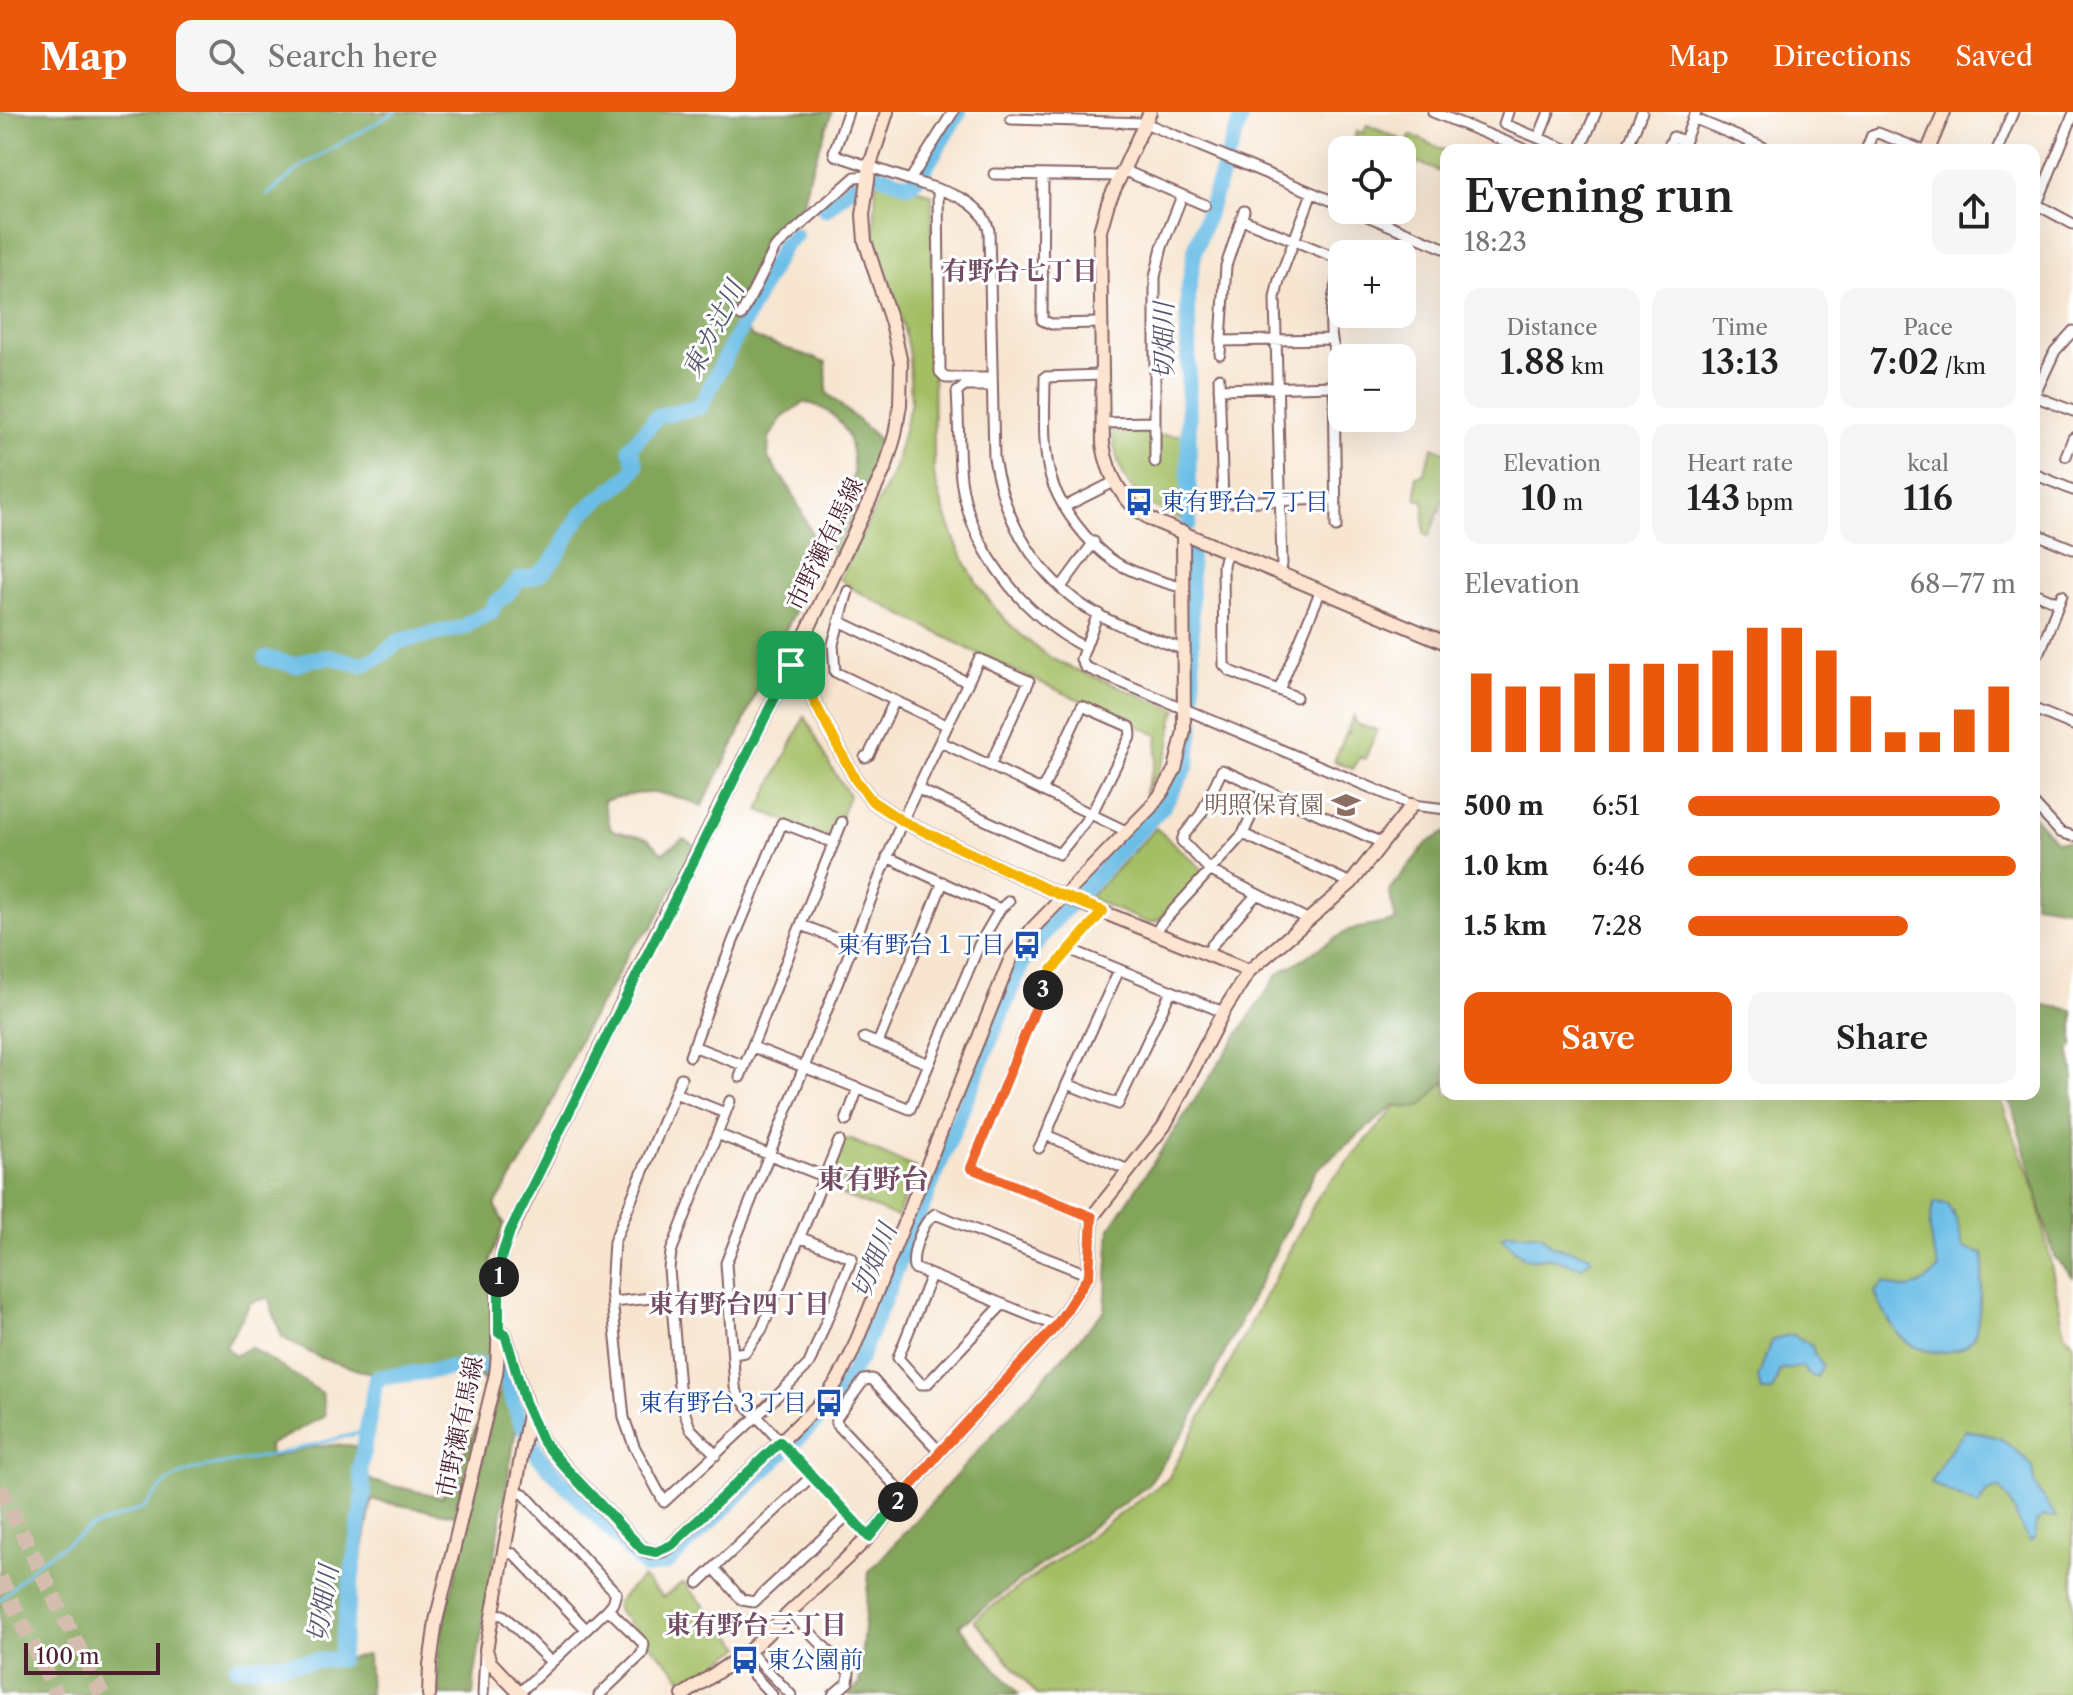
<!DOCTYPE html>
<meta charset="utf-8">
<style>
body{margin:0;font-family:"Libre Caslon Text","Noto Serif JP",serif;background:#f6f6f6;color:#222;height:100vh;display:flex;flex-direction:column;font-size:30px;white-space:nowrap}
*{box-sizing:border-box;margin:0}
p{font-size:26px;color:#767676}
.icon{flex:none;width:44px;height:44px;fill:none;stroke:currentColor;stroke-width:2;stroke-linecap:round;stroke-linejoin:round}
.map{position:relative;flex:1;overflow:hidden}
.sheet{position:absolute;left:1440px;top:32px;width:600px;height:956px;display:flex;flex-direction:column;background:#fff;border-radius:16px;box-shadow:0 8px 32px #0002}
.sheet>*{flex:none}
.fabs{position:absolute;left:1328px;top:24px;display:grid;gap:16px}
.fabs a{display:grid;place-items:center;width:88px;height:88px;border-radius:16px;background:#fff;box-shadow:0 8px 32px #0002;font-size:40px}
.scale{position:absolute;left:24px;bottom:20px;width:136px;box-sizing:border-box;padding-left:8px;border:4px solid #4a1f2b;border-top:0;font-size:22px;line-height:28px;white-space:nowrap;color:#4a1f2b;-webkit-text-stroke:6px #fff;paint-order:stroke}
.pin{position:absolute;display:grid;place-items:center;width:68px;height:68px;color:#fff;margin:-34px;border-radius:16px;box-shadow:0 4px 12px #0006}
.km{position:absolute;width:40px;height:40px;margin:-20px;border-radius:50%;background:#222;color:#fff;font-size:22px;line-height:40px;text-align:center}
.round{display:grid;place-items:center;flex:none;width:84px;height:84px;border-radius:16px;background:#f6f6f6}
.headline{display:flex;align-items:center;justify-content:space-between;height:136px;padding:0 24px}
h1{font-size:44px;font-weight:600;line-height:60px}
.figures{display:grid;grid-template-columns:repeat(3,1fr);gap:12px;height:136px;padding:8px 24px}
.figures div{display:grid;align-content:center;border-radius:16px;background:#f6f6f6;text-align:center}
.figures b{font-size:34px;font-weight:600}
.figures small{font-size:22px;font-weight:400}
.figures p{font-size:22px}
.chart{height:224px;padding:16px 24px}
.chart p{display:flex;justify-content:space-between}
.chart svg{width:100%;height:144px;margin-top:8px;stroke:#ea580c;stroke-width:6}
.button{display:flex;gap:16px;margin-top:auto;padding:16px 24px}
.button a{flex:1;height:92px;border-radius:16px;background:#ea580c;color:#fff;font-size:32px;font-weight:600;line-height:92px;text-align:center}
.button a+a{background:#f6f6f6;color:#222}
ul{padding:0 24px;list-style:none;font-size:26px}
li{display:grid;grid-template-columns:128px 96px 1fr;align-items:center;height:60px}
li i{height:20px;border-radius:10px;background:#ea580c}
header{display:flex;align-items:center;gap:48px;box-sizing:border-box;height:112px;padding:0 40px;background:#ea580c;color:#fff}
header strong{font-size:38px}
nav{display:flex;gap:44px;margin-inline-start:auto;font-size:28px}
.search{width:560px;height:72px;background:#f6f6f6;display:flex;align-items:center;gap:20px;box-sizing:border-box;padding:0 28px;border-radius:16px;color:#767676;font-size:30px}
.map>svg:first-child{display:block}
.green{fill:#a3be64;stroke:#766e48;stroke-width:2}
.forest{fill:#82a55a;stroke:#666242;stroke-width:2}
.water{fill:#6cbee7;stroke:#5b6e89;stroke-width:2}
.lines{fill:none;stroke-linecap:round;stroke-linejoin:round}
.stream{stroke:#6cbee7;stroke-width:3}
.river{stroke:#6cbee7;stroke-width:16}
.highway-tunnel{stroke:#d4bdaf;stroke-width:16;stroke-dasharray:16 8;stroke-linecap:butt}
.street-casing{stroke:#876465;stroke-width:13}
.secondary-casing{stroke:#876465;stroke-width:16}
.street{stroke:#fff;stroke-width:9}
.secondary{stroke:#fde4d1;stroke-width:12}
.split-1-casing{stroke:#fff;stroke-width:16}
.split-2-casing{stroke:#fff;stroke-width:16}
.split-3-casing{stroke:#fff;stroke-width:16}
.split-4-casing{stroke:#fff;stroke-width:16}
.split-1{stroke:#22a559;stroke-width:10}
.split-2{stroke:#22a559;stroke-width:10}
.split-3{stroke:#f0652b;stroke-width:10}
.split-4{stroke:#f5b400;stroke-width:10}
.labels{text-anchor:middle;stroke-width:6;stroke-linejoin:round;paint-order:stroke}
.transit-label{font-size:24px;fill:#164399;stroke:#fff;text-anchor:start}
.street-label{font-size:24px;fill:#4a1f2b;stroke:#fff}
.education-label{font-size:24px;fill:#785e54;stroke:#fff;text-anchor:end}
.neighbourhood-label{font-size:26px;font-weight:bold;fill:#724d64;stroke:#fff}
.water-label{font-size:26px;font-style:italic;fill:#56576d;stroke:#fff}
.quarter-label{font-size:28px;font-weight:bold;fill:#724d64;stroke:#fff}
</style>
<header>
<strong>Map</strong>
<div class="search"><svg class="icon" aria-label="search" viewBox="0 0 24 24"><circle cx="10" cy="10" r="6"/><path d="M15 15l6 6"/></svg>Search here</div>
<nav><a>Map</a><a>Directions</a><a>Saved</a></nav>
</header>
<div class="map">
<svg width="2073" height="1583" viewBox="0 0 2073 1583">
<rect width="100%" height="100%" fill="#fff"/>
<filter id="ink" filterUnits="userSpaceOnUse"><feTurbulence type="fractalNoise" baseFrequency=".0125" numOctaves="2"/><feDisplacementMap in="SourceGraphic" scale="16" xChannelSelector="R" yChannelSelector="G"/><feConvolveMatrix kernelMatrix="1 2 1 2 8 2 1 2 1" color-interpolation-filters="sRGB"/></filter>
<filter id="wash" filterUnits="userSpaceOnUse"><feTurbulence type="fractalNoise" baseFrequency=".006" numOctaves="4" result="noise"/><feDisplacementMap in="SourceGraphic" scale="32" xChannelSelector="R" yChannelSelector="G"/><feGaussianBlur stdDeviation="1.8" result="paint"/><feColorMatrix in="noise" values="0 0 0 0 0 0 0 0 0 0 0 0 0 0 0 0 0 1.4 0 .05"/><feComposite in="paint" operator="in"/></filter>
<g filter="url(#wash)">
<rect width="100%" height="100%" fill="#f7e5d0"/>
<path class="green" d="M1367,13L1407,30L1411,23L1446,39V63L1418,50L1415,56L1406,52L1402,54V38H1379L1374,33L1354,25L1357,19L1363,21Z
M878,62L931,82L932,86L934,363C953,440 984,503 1053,547C1067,555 1083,560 1098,566C1125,577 1151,588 1177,598C1169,609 1173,624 1169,636C1164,653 1153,667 1144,682L1156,648L1158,623L986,546L855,478L840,467L894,358L911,290L909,242L904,217L874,123L876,70Z
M1147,315L1152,323H1186L1187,410C1136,390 1117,372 1112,316Z
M1433,335L1446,341V382L1429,424L1424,422V388H1417L1416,364L1423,363Z
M1354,603L1356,612L1377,618L1365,647L1360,645L1353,657L1334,649L1347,620L1349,621L1348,617Z
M805,604L831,655L849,683L835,721L826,725L759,698Z
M1156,716L1201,756V764L1159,808L1148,811L1091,787L1090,785Z
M1446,938V982H1998L2037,1084L2065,1222L2073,1230V1583H1037L974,1508L1168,1367L1320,1081Z
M849,1027L916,1056L897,1105L839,1082L844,1066L829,1060L840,1030Z
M642,1465L663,1485L683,1470L742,1535L687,1571L617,1498V1490Z"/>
<path class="forest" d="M0,0H832L808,68L803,92L767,121L739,193L740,209L752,225L826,250L827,281L879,327L867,374L834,442L829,435C836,415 852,384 853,364C855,326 842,298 804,290L782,306L769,326L768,346L791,378L813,424L798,494L768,552L737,626L702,694C663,678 643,677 603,689L611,718L648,727L662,741L683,727L695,734L653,814L629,838L615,868L583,920L534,1030L495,1093L504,1112L491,1147L493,1244L489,1272L472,1260L397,1266L358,1258L318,1245L282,1225L268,1186L251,1190L226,1234L234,1244L250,1235L322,1281L325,1304L269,1333L270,1346C302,1336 328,1329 361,1335L357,1354L372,1369L442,1385L477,1314L455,1403L372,1388L343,1547L368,1543L370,1583H0Z
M2034,705L2055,729H2073V797L2034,791Z
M1446,720V968L1421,994L1405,996L1395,993L1316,1058L1188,1314L1148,1373L959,1514L1019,1583H849L859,1573L869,1460L1105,1198L1110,1116L1278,862L1349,818L1396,809L1389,778L1427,731Z
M2034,888L2044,893L2073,898V935L2069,937L2073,958V1165L2054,1144L2012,994L2001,982H2034Z
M502,1263L517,1312L474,1567V1583H439L438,1544L444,1511Z"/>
<path class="water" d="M1935,1090L1947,1092L1957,1109L1963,1136L1983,1142L1984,1151C1980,1170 1981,1210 1974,1224C1963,1247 1919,1243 1903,1227C1893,1218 1879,1192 1875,1180L1884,1171C1909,1181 1921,1176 1939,1157C1931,1133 1925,1114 1935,1090Z
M1507,1121L1542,1123L1552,1134L1589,1143L1591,1147L1582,1155C1571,1153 1561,1147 1551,1146C1542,1144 1534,1150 1525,1146C1517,1142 1509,1131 1501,1125Z
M1788,1223H1794L1812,1234L1814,1241L1823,1253L1817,1265L1809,1263L1801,1254L1780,1258L1772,1279H1761L1758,1266L1771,1229Z
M1966,1318L2000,1326L2025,1346L2032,1356L2034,1370L2041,1383L2056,1405H2043L2036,1411L2035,1426L2030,1429C2016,1413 2015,1388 1998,1376L1988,1380L1979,1394L1930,1371L1947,1342Z"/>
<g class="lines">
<path class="stream" d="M267,83L305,52L395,0
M0,1488L38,1450L90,1416L143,1396L168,1369L192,1358L276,1342L367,1319"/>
<path class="river" d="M1229,41L1243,0
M880,63L908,73L920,64L959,0
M825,97L855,72
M1189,411L1188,181L1195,138L1225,52
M1190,435L1193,592
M266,546L295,553L312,547L332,545L362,553L379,545L399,529L466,515L469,511L491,500L495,491L505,484L520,467C556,467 564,420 585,399C601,383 626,373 636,354L630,336L658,304L700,295L783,134L795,123
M237,1555L340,1547L364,1379L360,1357L376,1266L478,1253L503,1259L519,1306L539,1345L646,1455L667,1451L819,1306L834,1291L860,1246L1022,851L1053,810L1164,693L1187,653L1193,610"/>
</g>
</g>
<g filter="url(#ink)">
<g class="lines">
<path class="highway-tunnel" d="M0,1376L102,1583
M0,1466L57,1583"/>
<defs>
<path id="street" d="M848,0L834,40L835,43L910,68L953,0
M1433,0L1526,38
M1508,0L1504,12L1568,38
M1693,6L1770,38
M1011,7L1145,11L1342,93
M1539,25L1549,0
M1580,38L1596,0
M1626,38L1642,0
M1667,38L1673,25L1684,29
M1681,38L1696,0
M1866,38L1872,23L1878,21L1922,38
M1997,38L2013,0
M1123,58L1205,93
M994,62L1120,64
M1043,63L1042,208L1051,212L1100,211
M910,68C940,79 981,84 989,119L994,346C1003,403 1031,455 1078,490C1106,511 1153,526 1185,538
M938,78L940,260L946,266H992
M2034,91L2073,112
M2037,92L2073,3
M1353,98L1446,137
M1241,107L1342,148
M1348,142L1349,140
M741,204L775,136L855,65L867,64
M1220,229L1331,227
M1334,237C1327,212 1332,181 1342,157
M1220,242L1226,154L1244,99
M1101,263L1045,265C1045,297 1042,332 1050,363C1058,393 1088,433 1115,450C1134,462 1162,470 1184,476
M1334,265L1336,415
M1219,266L1223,390L1336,387
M992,274H965L957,280C959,309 958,338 961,367C970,437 1022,502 1084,535
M1219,277L1333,274
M2034,284L2055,239L2073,219
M2034,284L2073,299
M1102,311L1155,310
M2066,344L2073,326
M1155,350V165L1162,135L1182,84
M2034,362L2073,378
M1064,395L1114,370
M2034,421L2073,437
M1227,438L1223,453L1224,553L1230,559L1296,585
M1280,461L1282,452L1275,186L1279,168L1312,81
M1061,475L1094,430
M848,479L833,532L835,560L946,613
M2034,481L2059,491
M1098,501L1081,547L1085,555L1412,693L1446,697
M839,509L967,570
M2040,540L2062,483
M1279,578L1321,478
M2034,597L2073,613
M941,630L1128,720
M865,645L869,643L894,590
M918,677L1059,742L1092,701L1131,623L1130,615L1082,594L1042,679
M2034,692L2060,720L2073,724
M1243,722L1351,771
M887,745L1000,797
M1309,808L1211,759L1182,729L1184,723L1201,702L1222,658L1382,731
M802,813L852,833
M1156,821L1161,812L1243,722L1263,678
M1069,837L1223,900
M1207,842L1212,833L1257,782
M1119,858L1067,972L1118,992L1171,879
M864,926L929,952
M878,931L943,770
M693,934L745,954
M753,935L910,997L979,833L1000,797L1009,789
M690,944L733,829L782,711L834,731
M740,965L842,710
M681,966L614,1130L611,1177L624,1306L634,1334L664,1390L756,1305L809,1252L852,1146L799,1125
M1067,972L1046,1023L1128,1058
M675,981L725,1001
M846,1009L858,976
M717,1022L823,1064
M1039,1036L1046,1023
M1092,1105L971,1056L1026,917L1052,858L1103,799
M931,1163L898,1246L921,1272H927L1003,1192
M613,1190L671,1184
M1056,1214L914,1156C911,1141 922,1110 935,1102L1089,1163
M733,1242L745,1240L762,1217L839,1029
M716,1343L690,1316L680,1287L669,1157L671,1140L730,989
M515,1379L524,1382L616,1481L613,1491L608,1497
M904,1383L836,1311L837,1305L864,1268L872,1267L940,1340
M869,1425L739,1285L735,1275L726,1151L902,709L979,547L1029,569L990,653
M504,1441L514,1442L586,1517
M714,1456L742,1488L754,1490L849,1402
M698,1471L812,1364
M791,1501L849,1560L848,1570L833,1583
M492,1502L503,1503L551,1550
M749,1539L791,1583
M738,1546L772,1583
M519,1581L608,1497L644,1532L642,1542L599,1583
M483,1583L485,1541"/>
<path id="secondary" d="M1150,0L1108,91L1100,119L1103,332C1108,364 1123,391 1152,408L1446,531
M1928,38L1944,0
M791,553L798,559L855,667L872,689L902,709L1053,780L1249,859
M499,1221L505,1222L529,1302L542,1328L562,1352L639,1434C650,1443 661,1441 672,1433L824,1288L838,1268L851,1243L1011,846L1032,817L1151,695L1163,679L1175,657L1184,619L1183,420
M429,1583L430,1553L436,1509L496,1262C502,1219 493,1175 504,1133L658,818L791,553L886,354L895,323L900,293L901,251L893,215L865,129L863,103L870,53L887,0
M521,1583L490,1550L486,1538L529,1302
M683,1583L749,1539L869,1425L940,1340L1056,1214L1089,1163L1092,1105L1164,1014L1223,900L1249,859L1351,771L1412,693"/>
</defs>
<use href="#street" class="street-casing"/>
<use href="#secondary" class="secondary-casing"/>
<use href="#street" class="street"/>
<use href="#secondary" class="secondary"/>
</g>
</g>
<g class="lines" filter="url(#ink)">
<defs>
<path id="split-1" d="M499,1165L502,1143L510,1119L791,553"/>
<path id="split-2" d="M499,1165V1221L505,1222L525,1290L542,1328L562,1352L642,1437L656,1440L672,1433L780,1330L869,1425L898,1390"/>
<path id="split-3" d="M898,1390L940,1340L1056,1214L1089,1163L1092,1105L971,1056L1043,878"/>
<path id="split-4" d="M791,553L798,559L855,667L872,689L902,709L1053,780L1103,799L1052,858L1043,878"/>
</defs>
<use href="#split-1" class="split-1-casing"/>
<use href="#split-2" class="split-2-casing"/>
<use href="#split-3" class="split-3-casing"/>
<use href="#split-4" class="split-4-casing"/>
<use href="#split-1" class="split-1"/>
<use href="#split-2" class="split-2"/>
<use href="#split-3" class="split-3"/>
<use href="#split-4" class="split-4"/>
</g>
<defs>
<symbol id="bus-bare" viewBox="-9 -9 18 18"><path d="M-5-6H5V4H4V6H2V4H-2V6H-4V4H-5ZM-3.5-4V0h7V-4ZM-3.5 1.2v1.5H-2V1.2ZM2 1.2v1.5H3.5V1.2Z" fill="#1a4fb4" stroke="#fff" stroke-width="2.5" paint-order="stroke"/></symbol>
<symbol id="school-bare" viewBox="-9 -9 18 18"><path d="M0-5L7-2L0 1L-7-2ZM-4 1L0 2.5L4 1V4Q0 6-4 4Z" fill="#8d6e63" stroke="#fff" stroke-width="2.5" paint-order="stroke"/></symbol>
</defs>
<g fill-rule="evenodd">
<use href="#bus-bare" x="1119" y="370" width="40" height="40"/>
<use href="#school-bare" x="1326" y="673" width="40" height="40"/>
<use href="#bus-bare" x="1007" y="813" width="40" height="40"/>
<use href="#bus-bare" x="809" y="1271" width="40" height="40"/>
<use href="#bus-bare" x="725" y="1528" width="40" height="40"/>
</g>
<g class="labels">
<g class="transit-label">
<text x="1161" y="398">東有野台７丁目</text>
<text x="1005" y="841" text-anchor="end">東有野台１丁目</text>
<text x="807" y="1299" text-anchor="end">東有野台３丁目</text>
<text x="767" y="1556">東公園前</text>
</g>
<g class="street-label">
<text transform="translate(825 432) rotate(-64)" y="8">市野瀬有馬線</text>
<text transform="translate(460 1315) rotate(-78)" y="8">市野瀬有馬線</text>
</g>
<g class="education-label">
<text x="1324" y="701">明照保育園</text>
</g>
<g class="neighbourhood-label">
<text x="1020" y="168">有野台七丁目</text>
<text x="739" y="1201">東有野台四丁目</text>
<text x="756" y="1522">東有野台三丁目</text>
</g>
<g class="water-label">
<text transform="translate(713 217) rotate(-63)" y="9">東カ辻川</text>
<text transform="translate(1164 229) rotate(-90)" y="9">切畑川</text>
<text transform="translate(874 1149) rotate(-68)" y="9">切畑川</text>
<text transform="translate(323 1492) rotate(-81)" y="9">切畑川</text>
</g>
<g class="quarter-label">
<text x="873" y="1077">東有野台</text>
</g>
</g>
</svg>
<div class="fabs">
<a><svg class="icon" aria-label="locate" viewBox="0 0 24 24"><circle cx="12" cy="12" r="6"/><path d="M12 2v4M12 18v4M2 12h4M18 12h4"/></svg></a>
<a>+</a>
<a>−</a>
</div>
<div class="scale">100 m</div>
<div class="pin" style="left:791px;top:553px;background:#1e9e55"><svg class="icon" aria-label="arrive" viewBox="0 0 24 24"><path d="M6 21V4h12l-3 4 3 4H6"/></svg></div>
<b class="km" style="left:499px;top:1165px">1</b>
<b class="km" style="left:898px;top:1390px">2</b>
<b class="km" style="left:1043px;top:878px">3</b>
<section class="sheet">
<div class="headline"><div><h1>Evening run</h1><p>18:23</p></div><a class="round"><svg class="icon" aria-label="share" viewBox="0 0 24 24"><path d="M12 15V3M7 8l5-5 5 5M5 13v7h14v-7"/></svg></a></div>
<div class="figures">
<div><p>Distance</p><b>1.88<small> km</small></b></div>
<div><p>Time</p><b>13:13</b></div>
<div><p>Pace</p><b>7:02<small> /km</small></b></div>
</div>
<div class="figures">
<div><p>Elevation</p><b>10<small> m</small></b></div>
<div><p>Heart rate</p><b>143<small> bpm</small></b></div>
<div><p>kcal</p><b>116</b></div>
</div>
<div class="chart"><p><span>Elevation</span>68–77 m</p>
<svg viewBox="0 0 160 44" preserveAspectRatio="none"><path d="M5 44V20M15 44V24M25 44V24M35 44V20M45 44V17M55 44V17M65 44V17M75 44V13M85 44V6M95 44V6M105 44V13M115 44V27M125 44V38M135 44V38M145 44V31M155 44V24"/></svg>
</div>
<ul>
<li><b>500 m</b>6:51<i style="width:95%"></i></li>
<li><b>1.0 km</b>6:46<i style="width:100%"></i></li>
<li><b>1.5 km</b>7:28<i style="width:67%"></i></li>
</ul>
<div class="button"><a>Save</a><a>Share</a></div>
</section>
</div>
